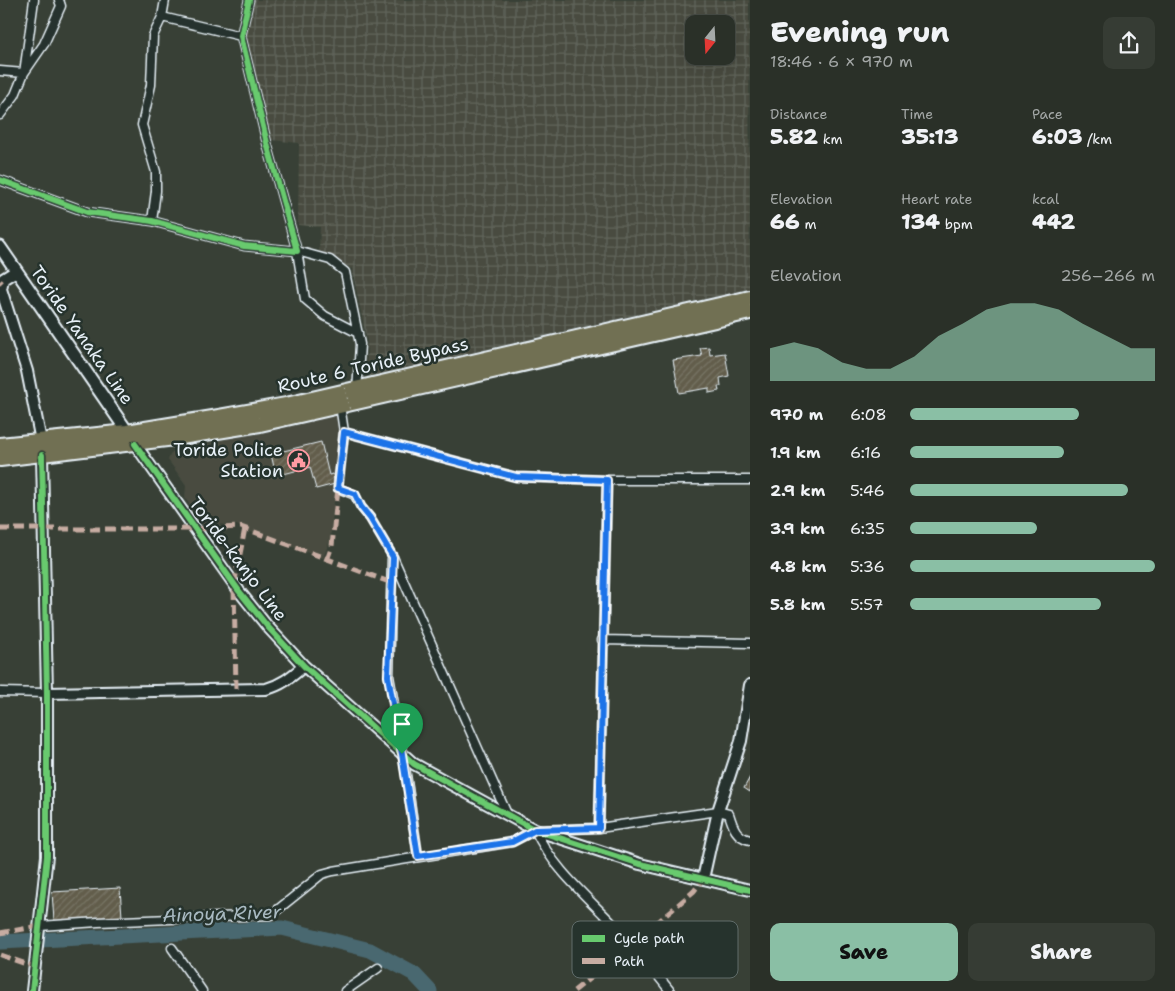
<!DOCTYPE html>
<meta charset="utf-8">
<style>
body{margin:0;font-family:"Shantell Sans",sans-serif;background:#363c34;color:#f1f3f6;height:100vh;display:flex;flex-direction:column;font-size:19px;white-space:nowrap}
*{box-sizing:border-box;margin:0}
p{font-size:16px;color:#a5a9a8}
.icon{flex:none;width:28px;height:28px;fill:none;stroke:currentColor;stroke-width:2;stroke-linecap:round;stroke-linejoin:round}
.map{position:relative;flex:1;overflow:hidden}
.details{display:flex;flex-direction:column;background:#2a3028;width:425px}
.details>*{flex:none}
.needle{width:32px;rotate:198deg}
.controls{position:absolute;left:685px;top:15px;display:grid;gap:10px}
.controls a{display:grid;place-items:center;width:50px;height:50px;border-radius:10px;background:#2a3028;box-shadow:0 5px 20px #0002,0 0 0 1px #464b45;font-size:25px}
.pin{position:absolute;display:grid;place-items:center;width:42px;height:42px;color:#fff;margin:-51px -21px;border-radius:50% 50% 50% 0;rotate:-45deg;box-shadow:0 0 5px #0007}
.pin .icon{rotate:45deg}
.round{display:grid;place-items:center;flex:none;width:52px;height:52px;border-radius:10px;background:#363c34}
.summary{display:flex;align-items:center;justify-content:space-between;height:85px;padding:0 20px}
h1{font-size:28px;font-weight:800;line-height:38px}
.figures{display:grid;grid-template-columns:repeat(3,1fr);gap:8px;height:85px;padding:5px 20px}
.figures div{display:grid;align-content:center}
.figures b{font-size:21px;font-weight:800}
.figures small{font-size:14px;font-weight:400}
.figures p{font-size:14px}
.chart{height:140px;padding:10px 20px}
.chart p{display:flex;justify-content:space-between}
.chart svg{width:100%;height:90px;margin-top:5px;fill:#8abfa5;opacity:.7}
.cta{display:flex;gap:10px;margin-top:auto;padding:10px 20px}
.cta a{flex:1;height:58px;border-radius:10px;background:#8abfa5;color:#111;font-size:20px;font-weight:800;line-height:58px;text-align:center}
.cta a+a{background:#363c34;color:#f1f3f6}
ul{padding:0 20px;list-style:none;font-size:16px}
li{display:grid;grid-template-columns:80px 60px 1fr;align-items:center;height:38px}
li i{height:12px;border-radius:6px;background:#8abfa5}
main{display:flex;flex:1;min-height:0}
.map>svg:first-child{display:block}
.built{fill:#484c40}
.industrial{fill:url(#industrial-grid);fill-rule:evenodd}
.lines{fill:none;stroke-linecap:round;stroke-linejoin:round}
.river{stroke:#4a6770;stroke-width:15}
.building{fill:url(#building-hatch);stroke:#e8f1f8}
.minor-casing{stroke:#e8f1f8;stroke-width:11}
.tertiary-casing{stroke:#e8f1f8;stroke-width:14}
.secondary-casing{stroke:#e8f1f8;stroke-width:15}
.trunk-casing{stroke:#e8f1f8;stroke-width:18}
.minor{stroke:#26332d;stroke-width:8}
.tertiary{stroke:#26332d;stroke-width:10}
.secondary{stroke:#26332d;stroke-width:11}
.trunk{stroke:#716f52;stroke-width:14}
.path-bridge{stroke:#e8f1f8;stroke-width:1;stroke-dasharray:1 4;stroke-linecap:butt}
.quiet{stroke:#c7aca2;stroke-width:5;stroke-dasharray:10 5;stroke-linecap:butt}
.cycleway-casing{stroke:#26332d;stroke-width:9}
.cycleway{stroke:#67ca6e;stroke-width:6}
.route-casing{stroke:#fff;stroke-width:10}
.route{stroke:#1a73e8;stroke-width:6}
.labels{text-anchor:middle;stroke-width:5;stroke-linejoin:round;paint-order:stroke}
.street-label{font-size:18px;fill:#e8f1f8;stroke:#26332d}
.poi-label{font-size:18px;fill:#e8f1f8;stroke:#26332d;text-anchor:end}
.water-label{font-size:19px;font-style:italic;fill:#a9bac2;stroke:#26332d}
.key{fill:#26332d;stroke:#606c6a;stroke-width:1}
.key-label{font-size:14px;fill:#e8f1f8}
</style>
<main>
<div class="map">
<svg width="750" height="991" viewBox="0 0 750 991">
<defs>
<pattern id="industrial-grid" width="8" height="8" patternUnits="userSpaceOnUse" patternTransform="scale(1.25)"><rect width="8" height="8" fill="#484c40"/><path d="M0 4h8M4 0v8" fill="none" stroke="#62665c"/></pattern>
<pattern id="building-hatch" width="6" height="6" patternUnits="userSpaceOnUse" patternTransform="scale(1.25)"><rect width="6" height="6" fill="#625d4b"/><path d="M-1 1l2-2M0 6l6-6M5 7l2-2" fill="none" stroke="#787566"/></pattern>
</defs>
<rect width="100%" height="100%" fill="#384036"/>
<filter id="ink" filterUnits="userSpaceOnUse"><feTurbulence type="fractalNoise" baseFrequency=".02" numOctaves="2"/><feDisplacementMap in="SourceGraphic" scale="10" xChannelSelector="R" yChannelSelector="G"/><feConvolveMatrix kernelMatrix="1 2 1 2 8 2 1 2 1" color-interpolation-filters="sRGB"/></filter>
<g filter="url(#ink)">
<path class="built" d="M338,414L341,436L330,540L323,558L248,531L237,525L203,524L185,498L186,485L168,460L171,453L198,448L204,444L220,442L221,438L238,436Z"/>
<path class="industrial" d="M254,0H749L750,289L366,377L367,342L352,269L319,251L320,227L298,225L299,143L271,140L246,38ZM694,24H726V56H694Z"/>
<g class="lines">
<path class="river" d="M0,942L282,928L370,950L414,974L430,991"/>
</g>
<path class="building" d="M709,347L710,355L725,353L729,376L720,378L721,386H718L719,391L709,393V388L679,393L673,360L702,356L700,348Z
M321,442L329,475L333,474L335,484L316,489L310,467L276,476L271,454Z
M750,777V792L744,788Z
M120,888L122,917L54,921L52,892Z"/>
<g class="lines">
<defs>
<path id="minor" d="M162,17L165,0
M0,71L24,73L44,44L61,6L59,0
M0,115L15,95L24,73L34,0
M0,180L87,212L152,221L244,246L297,251L268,147L241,36L249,0
M152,221L156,191V172L142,125L151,85L153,36L162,17L241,36
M357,392L360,344L345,272L330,260L297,251L305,299L325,316L358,333
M340,405L344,432L338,488L355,495L361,507L370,518L393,557L507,814
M344,432L516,477L607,480H750
M392,559L389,676L403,754L418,856
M602,640L750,643
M0,692L47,693
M599,828L607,480
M535,830C552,867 585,895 613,924C633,945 652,968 670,991
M40,926L98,922L271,915L322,874L333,871L512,842L535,830L599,828L718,811L729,814C733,827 736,837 750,840
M172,948L202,991
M345,991L378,968"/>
<path id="tertiary" d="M16,271L3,279L1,289L27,371L41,441
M135,444L239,591L267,626L304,666L414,764L535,830L640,864L750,890
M47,693L266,689C282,685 292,676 304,666
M703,879L718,811L741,741L750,685
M32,991L47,856V693L42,455"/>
<path id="secondary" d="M0,247L131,437"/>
<path id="trunk" d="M0,445L127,432L219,417L286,405L750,298
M0,459L175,438L260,424L750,312"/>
</defs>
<use href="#minor" class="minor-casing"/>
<use href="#tertiary" class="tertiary-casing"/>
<use href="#secondary" class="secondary-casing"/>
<use href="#trunk" class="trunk-casing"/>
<use href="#minor" class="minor"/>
<use href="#tertiary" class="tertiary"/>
<use href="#secondary" class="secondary"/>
<use href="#trunk" class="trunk"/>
<path class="path-bridge" d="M344,383L350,411"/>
<path class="quiet" d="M0,281L2,283
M0,529H194L241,527L392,583
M327,560L332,546L338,488
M236,689L234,585L245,528
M0,933L40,926
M0,955L35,967
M574,991L632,944L694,891L703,879"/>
<defs>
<path id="cycleway" d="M0,180L87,212L152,221L244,246L297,251L268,147L241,36L249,0
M135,444L239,591L267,626L304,666L414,764L535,830L640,864L750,890
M32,991L47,856V693L42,455"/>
</defs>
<use href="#cycleway" class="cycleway-casing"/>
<use href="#cycleway" class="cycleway"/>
</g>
</g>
<g class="lines" filter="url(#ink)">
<defs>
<path id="route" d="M344,432L516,477L607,480L599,828L535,830L512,842L418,856L402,754L388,676L393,557L370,518L361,507L355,494L338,488Z"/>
</defs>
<use href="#route" class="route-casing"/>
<use href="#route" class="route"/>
</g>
<defs>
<symbol id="civic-ring" viewBox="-11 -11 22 22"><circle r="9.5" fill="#26332d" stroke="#ff9aa2" stroke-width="1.5"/><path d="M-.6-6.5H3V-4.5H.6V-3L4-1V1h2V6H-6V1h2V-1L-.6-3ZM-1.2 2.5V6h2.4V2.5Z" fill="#ff9aa2"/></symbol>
</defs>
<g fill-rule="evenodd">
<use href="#civic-ring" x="286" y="448" width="25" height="25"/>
</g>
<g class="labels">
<g class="street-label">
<text transform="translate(82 335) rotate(55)" y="6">Toride Yanaka Line</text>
<text transform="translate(373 365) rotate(-13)" y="6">Route 6 Toride Bypass</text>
<text transform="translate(238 559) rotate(53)" y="6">Toride-kanjo Line</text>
</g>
<g class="poi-label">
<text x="283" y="456">Toride Police<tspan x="283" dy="21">Station</tspan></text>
</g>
<g class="water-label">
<text transform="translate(222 913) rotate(-2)" y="7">Ainoya River</text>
</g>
</g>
<rect x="572" y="921" width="166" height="57" rx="8" class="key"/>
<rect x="582" y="935" width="23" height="7" fill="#67ca6e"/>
<rect x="582" y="958" width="23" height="6" fill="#c7aca2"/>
<g class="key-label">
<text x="614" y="943">Cycle path</text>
<text x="614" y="966">Path</text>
</g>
</svg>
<div class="controls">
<a><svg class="needle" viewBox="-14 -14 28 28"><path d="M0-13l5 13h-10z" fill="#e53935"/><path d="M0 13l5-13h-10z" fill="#a5a9a8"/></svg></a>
</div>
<div class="pin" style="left:402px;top:754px;background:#1e9e55"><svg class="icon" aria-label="arrive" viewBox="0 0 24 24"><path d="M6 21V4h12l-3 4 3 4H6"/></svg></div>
</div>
<section class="details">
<div class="summary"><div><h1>Evening run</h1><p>18:46 · 6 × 970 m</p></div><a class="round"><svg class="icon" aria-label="share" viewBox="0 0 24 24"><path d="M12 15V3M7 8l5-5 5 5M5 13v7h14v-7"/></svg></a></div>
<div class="figures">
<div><p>Distance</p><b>5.82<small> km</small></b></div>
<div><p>Time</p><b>35:13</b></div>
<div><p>Pace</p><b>6:03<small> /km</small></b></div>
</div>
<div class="figures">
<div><p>Elevation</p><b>66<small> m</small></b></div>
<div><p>Heart rate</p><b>134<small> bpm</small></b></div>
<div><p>kcal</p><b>442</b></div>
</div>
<div class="chart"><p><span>Elevation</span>256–266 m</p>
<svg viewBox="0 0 160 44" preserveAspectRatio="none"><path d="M0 44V28L10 25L20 28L30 35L40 38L50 38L60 32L70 22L80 16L90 9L100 6L110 6L120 9L130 16L140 22L150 28L160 28V44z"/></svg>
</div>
<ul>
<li><b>970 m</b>6:08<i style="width:69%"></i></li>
<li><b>1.9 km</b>6:16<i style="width:63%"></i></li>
<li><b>2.9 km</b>5:46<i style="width:89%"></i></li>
<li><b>3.9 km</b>6:35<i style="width:52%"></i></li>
<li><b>4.8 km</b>5:36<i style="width:100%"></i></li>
<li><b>5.8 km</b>5:57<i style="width:78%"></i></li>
</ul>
<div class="cta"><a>Save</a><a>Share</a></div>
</section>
</main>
